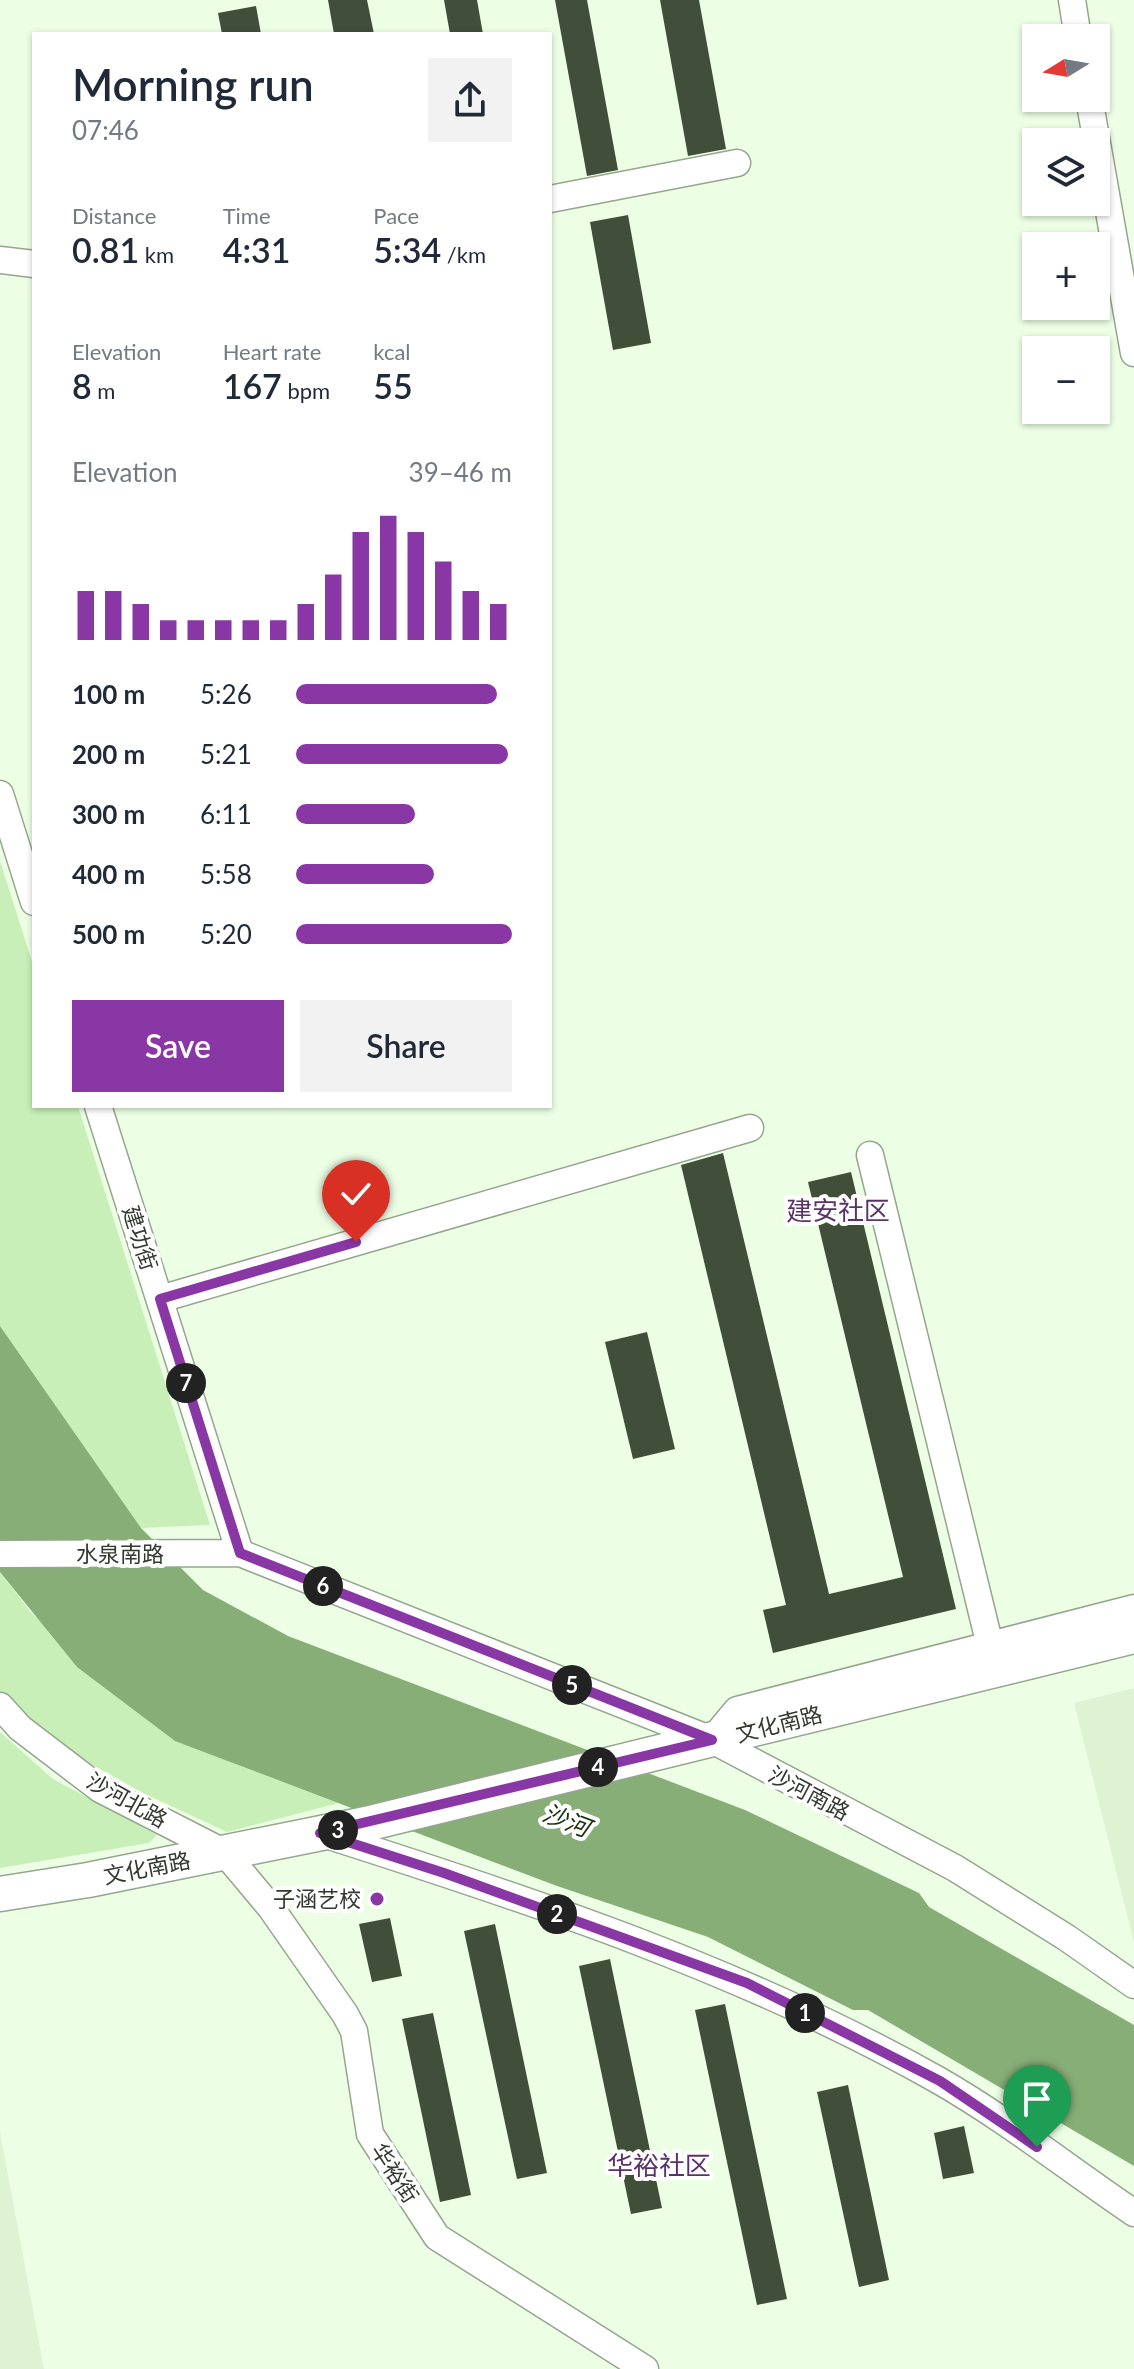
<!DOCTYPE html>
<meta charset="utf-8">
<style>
body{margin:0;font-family:Lato,"Noto Sans SC",sans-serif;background:#f2f2f3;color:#1f2937;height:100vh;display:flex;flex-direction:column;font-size:30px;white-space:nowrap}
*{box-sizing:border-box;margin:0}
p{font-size:26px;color:#747a83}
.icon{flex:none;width:44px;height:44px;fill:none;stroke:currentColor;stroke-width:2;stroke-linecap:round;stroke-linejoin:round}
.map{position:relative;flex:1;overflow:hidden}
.side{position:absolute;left:32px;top:32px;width:520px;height:1076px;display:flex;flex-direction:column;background:#fff;border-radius:0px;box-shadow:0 2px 6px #0004}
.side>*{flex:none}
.needle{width:52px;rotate:259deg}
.tools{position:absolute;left:1022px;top:24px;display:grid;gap:16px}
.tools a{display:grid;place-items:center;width:88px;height:88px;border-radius:0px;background:#fff;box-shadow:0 2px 6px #0004;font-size:40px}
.pin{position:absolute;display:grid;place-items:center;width:68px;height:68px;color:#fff;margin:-82px -34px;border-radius:50% 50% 50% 0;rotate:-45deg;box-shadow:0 0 8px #0007}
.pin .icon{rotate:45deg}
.km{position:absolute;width:40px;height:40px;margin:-20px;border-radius:50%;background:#222;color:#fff;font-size:22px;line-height:40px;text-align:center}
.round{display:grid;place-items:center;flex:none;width:84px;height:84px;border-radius:0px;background:#f2f2f3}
.overview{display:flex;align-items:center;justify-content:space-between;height:136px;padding:0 40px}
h1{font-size:44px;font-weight:600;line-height:60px}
.metrics{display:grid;grid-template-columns:repeat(3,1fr);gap:12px;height:136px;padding:8px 40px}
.metrics div{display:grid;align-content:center}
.metrics b{font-size:34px;font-weight:600}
.metrics small{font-size:22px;font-weight:400}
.metrics p{font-size:22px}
.chart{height:224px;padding:16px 40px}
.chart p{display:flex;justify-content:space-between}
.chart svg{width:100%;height:144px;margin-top:8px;stroke:#8a37a6;stroke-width:6}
.button{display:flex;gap:16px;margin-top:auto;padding:16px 40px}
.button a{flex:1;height:92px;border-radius:0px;background:#8a37a6;color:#fff;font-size:32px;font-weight:600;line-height:92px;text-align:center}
.button a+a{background:#f2f2f3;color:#1f2937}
ul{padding:0 40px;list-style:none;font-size:26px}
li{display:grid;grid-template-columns:128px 96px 1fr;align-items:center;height:60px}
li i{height:20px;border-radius:10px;background:#8a37a6}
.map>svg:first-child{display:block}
.built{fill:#def3d4}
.green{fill:#c8efb7}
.water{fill:#88ae77}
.building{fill:#404e3a}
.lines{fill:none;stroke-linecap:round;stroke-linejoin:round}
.minor-casing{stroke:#95a68e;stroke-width:29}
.major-casing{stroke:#95a68e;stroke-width:37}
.minor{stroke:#fff;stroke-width:26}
.major{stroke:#fff;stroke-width:34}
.route-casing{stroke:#fff;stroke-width:16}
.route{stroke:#8a37a6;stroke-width:10}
.poi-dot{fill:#8a37a6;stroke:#fff;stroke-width:3}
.labels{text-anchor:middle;stroke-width:8;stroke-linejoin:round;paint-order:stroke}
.street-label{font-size:22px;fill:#32392f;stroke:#fff}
.poi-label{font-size:22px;fill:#32392f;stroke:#fff;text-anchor:end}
.water-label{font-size:24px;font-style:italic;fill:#18320a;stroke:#fff}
.quarter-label{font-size:26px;fill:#5a3268;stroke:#fff}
</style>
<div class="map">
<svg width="1134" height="2369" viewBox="0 0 1134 2369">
<rect width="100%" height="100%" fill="#ecffe5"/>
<path class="built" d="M1134,1688V1943L1074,1703Z
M0,2132L4,2153L44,2369H0Z"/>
<path class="green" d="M0,861L34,968V1106H78L210,1525L141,1528L0,1326Z
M0,1572L32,1614L240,1766L339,1803L227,1832L143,1793L91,1764L36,1727L0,1693Z
M0,1732L53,1779L157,1835L149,1843L0,1868Z"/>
<path class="water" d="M0,1326L141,1528L203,1590L288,1636L745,1810L919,1893L929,1907L1134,2025V2166L868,2010H853L708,1937L557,1886L175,1741L77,1667L0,1572Z"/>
<path class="building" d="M328,0H367L374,34H334Z
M444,0H477L483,34H450Z
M555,0H587L618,170L587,176Z
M660,0H699L726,149L688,156Z
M256,6L261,34H222L218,13Z
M628,215L651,343L613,350L590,222Z
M723,1153L829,1594L903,1577L808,1182L851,1172L956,1609L773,1653L763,1610L786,1605L681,1165Z
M647,1332L675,1449L633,1459L605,1342Z
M390,1918L402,1976L372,1982L359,1924Z
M495,1924L547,2173L517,2179L464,1931Z
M610,1959L662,2208L631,2214L579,1966Z
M725,2004L787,2299L757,2305L695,2010Z
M433,2013L471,2195L440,2202L402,2019Z
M848,2085L889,2280L859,2287L817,2092Z
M964,2126L974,2173L943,2179L934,2133Z"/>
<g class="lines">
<defs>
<path id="minor" d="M1072,0L1078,38
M1089,98L1134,353
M550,199L737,163
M0,260L34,264
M0,794L34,902
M98,1106L240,1553
M870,1155L996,1670
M160,1299L750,1128
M0,1554L240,1553L712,1740L955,1868L1067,1938L1134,1985
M0,1706L20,1728L100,1789L225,1853L271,1908L345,2014L354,2031L370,2134L437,2237L645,2369
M712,1740L737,1710L1134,1608
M320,1833C531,1900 745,1971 938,2080C1006,2119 1069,2169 1134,2213"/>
<path id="major" d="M0,1894L88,1880L366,1824L1134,1636"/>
</defs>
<use href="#minor" class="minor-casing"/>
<use href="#major" class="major-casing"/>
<use href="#minor" class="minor"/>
<use href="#major" class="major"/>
</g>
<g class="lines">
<defs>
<path id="route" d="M356,1242L160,1299L240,1553L712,1740L320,1833L444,1873L747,1983L940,2081L1037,2147"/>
</defs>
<use href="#route" class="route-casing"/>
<use href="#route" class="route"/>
</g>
<circle class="poi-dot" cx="377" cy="1899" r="8"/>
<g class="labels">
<g class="street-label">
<text transform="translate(140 1238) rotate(72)" y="8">建功街</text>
<text x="120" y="1562">水泉南路</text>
<text transform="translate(779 1724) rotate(-14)" y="8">文化南路</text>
<text transform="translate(809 1793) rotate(28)" y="8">沙河南路</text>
<text transform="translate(127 1800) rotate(29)" y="8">沙河北路</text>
<text transform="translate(147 1868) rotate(-11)" y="8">文化南路</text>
<text transform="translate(395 2173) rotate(57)" y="8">华裕街</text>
</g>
<g class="poi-label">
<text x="361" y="1907">子涵艺校</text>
</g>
<g class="water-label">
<text transform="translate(566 1821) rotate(21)" y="8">沙河</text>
</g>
<g class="quarter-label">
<text x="838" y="1220">建安社区</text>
<text x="659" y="2175">华裕社区</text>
</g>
</g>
</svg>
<div class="tools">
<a><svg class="needle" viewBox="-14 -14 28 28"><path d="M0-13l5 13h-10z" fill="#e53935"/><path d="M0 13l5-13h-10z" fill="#747a83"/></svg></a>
<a><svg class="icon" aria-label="layers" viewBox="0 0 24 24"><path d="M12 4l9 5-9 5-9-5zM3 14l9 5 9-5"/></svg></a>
<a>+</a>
<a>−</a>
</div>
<div class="pin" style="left:1037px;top:2147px;background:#1e9e55"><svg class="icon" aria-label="arrive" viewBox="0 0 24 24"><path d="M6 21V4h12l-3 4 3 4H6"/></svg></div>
<div class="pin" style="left:356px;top:1242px;background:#d93025"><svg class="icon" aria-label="check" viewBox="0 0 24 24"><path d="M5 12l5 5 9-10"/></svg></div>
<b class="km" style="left:805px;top:2013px">1</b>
<b class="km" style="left:557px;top:1914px">2</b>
<b class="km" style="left:338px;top:1830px">3</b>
<b class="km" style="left:598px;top:1767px">4</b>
<b class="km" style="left:572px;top:1685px">5</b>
<b class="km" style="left:323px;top:1586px">6</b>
<b class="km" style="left:186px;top:1383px">7</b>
<section class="side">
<div class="overview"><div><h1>Morning run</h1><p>07:46</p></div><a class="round"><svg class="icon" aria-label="share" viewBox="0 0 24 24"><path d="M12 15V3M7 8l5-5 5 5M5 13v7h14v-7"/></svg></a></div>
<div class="metrics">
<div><p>Distance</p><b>0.81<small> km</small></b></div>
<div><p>Time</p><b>4:31</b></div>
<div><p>Pace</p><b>5:34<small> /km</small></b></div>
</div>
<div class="metrics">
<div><p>Elevation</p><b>8<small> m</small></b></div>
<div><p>Heart rate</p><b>167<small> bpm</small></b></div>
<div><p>kcal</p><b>55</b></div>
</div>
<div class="chart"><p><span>Elevation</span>39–46 m</p>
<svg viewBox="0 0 160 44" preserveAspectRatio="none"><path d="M5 44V29M15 44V29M25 44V33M35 44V38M45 44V38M55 44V38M65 44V38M75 44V38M85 44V33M95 44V24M105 44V11M115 44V6M125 44V11M135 44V20M145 44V29M155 44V33"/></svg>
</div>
<ul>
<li><b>100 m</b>5:26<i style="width:93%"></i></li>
<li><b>200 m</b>5:21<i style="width:98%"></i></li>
<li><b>300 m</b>6:11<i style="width:55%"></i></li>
<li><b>400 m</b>5:58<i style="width:64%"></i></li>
<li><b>500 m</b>5:20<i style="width:100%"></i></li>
</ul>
<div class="button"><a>Save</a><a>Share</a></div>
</section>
</div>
